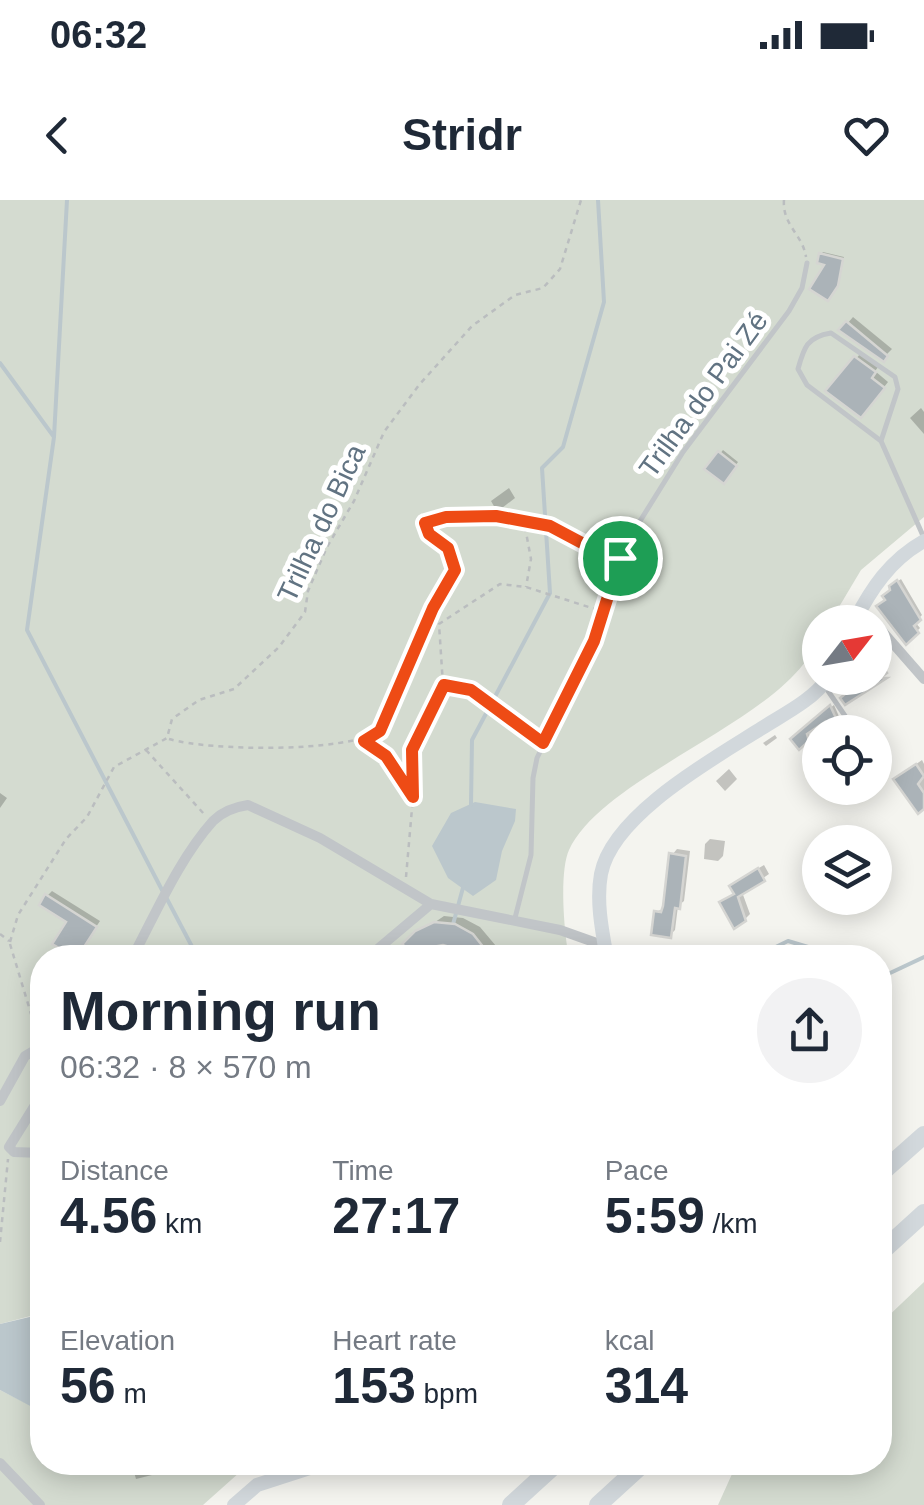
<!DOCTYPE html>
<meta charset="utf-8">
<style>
body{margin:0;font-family:Arial,sans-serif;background:#f2f2f3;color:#1f2937;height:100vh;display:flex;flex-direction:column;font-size:38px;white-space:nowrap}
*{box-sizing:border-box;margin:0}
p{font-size:32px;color:#747a83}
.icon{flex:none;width:55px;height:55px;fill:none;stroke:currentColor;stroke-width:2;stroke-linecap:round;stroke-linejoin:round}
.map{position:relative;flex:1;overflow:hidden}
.sheet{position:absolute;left:30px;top:745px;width:862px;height:530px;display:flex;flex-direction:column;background:#fff;border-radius:40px;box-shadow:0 5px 25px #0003}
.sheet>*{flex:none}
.needle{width:65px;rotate:59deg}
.tools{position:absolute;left:802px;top:405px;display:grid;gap:20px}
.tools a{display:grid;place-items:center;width:90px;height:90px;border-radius:50%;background:#fff;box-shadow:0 5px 25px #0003;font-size:50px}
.pin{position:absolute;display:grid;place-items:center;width:85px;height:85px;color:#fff;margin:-42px;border:5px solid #fff;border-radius:50%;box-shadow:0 2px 10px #0007}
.round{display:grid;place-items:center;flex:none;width:105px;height:105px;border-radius:52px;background:#f2f2f3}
.overview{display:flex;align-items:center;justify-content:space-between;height:170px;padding:0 30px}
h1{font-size:55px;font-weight:700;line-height:75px}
.metrics{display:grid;grid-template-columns:repeat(3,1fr);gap:15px;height:170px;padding:10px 30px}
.metrics div{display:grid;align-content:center}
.metrics b{font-size:50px;font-weight:700}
.metrics small{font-size:28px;font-weight:400}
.metrics p{font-size:28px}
.status{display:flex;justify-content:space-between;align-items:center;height:70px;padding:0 50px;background:#fff;direction:ltr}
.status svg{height:28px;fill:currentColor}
header{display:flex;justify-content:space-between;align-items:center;height:130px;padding:0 30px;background:#fff;font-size:45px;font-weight:700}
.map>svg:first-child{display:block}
.green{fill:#d4dbd0}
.water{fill:#bbc7cc}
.shadow{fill:#0003}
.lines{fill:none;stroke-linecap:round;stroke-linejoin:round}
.stream{stroke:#bbc7cc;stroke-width:4}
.building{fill:#abb3b8;stroke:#d5d5d2;stroke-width:2.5}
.path{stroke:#babdbf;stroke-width:2.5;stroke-dasharray:5 5;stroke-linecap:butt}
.lane{stroke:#c1c5c8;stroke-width:5}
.street{stroke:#c1c5c8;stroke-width:10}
.secondary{stroke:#d2d8dc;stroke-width:14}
.highway{stroke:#d2d8dc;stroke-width:18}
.route-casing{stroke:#fff;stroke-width:20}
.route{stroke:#ee4b15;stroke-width:12}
.labels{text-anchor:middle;stroke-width:10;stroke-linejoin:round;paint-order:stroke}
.street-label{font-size:28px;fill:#617382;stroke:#fff}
</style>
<div class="status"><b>06:32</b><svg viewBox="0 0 49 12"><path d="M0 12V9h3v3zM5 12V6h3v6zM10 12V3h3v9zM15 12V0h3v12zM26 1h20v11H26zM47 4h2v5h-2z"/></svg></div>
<header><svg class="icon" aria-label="back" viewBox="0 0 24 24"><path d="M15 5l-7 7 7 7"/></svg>Stridr<svg class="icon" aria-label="heart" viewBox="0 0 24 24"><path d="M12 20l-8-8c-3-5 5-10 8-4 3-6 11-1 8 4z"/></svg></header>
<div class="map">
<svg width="924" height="1305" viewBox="0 0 924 1305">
<rect width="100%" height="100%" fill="#f4f4ef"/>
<path class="green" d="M0,0H924V317L861,370L830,422H820C820,509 607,568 569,650C559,672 564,733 569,757L42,758V1113L0,1124Z
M924,1082V1305H718L737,1263L880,1262V1124Z
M0,1190L36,1208L42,1207V1262L259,1263L240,1272L203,1305H0Z"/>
<path class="water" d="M475,602L516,609L515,621L502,651L496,680L473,696L448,678L432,646L451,613Z
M42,1114V1207L36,1209L0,1190V1124Z"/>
<path class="shadow" d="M823,52L844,57L839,81L830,96L828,64L821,54Z
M853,117L892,149L883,158L842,130Z
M861,153L879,166L875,171L888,182L866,210L828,190Z
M921,208L924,212V234L910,218Z
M723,250L738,262L726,278L708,269Z
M509,288L515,298L502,308H495L491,301Z
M901,379L922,415L915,422L920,428L907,441L888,400L892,386Z
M834,505L841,521L838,523L825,518L808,530L810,537L799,546L793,539Z
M775,535L777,538L766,546L763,543Z
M922,560L924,564V606L902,574Z
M729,569L737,579L725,591L716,581Z
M0,593L7,598L0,608Z
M710,639L725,641L723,656L718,661L704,659L705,644Z
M677,649L690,651L684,701L678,706L675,730L670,735L656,712L665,708L672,655Z
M764,665L769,674L742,692L750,714L745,719L722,703L736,693L732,686L737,681Z
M52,691L100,721L80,751L70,721L47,696Z
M444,716L463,718L480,727L496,746L480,758L451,743L413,737Z
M695,750L701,753L699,758H688Z
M138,1262H160L161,1268L156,1274L136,1279L134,1272L139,1267Z"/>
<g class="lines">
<path class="stream" d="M67,0L54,237L27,430L162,690
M0,163L54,237
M471,605L472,540L550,393L542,268L563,247L604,102L598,0
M167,699L198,758
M452,728L464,684
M444,758L448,742
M753,758L788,741L845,758
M880,771L888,774L924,757"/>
</g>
<path class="building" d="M819,53L843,59L838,86L828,101L809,89L824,65L817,63Z
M846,121L888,156L884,162L838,130Z
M854,156L876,172L872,178L885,188L861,218L825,191Z
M718,251L737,266L724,284L704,269Z
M897,380L921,420L914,426L919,433L906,445L876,406L885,400L882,396L890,390L889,386Z
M881,464L887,473L880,478H887L845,505L840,498L858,484L856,481L860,478H875V468Z
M830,505L839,525L831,530L825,522L807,534L809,541L799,550L790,539Z
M916,564L924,576L918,584L924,593V609L918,614L893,579Z
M669,653L686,656L680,709L675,708L671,738L651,735L654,711L661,712L663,706Z
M758,668L765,681L738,697L746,721L734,729L719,702L734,694L729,686Z
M45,694L97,727L77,758L52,744L66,722L39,705Z
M434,722L455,724L473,734L492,758H467L457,749L443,745L428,748L416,757L402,744L415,731Z"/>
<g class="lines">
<path class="path" d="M784,0C782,25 803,35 806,57
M525,327L531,359L526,387
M445,485L471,490L536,538
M169,539C210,551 344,553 380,531L433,408L455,371L448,347L429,334L425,323L446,317H489
M365,542L386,556L412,595
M146,550L204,614
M406,677L413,597L412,550L443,485L439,424L500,384L526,387L595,409
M0,734L9,741
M10,742L18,715L66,639L87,617L114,567L167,538L172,519L199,500L234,489L279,447L305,412L308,391L327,347L354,301L384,232L419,185L472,126L515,95L543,88L560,69L581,0
M10,744L38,837
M0,1042L8,959"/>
<path class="lane" d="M881,241L898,189L895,177L831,133C807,137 804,147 798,169L807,185L881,241L924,338
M496,316L550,325L597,351L620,358
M824,485L856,532
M875,560L882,570
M515,718L531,655L533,578L537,558L593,441L620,358L632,334L683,252L789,111L802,88L807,63"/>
<path class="street" d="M875,423L924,479
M132,758C156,713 179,659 213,621C223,611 234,607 248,605L320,638L431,704L560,730L605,746
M367,758L431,704
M42,894L9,947L14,952L42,953
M0,901L25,856L42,846
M0,1263L40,1305"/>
<path class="secondary" d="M854,422C871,389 890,360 924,341
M607,758C602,731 596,701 601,674C612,615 713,559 762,528C784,514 813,500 828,478
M234,1305L257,1285L328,1262"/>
<path class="highway" d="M880,974L924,935
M880,1053L924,1013
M511,1305L558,1262
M598,1305L645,1262"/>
</g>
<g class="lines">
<defs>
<path id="route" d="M496,316L550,326L597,351L620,358L594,441L543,543L471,490L444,485L412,550L413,597L386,556L364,541L380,531L433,408L455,370L448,348L429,334L425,323L446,317Z"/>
</defs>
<use href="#route" class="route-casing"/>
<use href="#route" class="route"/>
</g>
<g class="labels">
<g class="street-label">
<text transform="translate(703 194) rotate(-54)" y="10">Trilha do Pai Zé</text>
<text transform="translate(321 323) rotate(-65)" y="10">Trilha do Bica</text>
</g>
</g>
</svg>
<div class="tools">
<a><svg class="needle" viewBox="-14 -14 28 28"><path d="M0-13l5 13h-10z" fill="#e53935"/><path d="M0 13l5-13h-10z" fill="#747a83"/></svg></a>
<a><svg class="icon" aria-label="locate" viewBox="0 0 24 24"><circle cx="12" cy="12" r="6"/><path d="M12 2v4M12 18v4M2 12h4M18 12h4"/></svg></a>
<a><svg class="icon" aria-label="layers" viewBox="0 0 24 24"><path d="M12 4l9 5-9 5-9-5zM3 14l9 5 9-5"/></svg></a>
</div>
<div class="pin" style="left:620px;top:358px;background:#1e9e55"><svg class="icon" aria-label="arrive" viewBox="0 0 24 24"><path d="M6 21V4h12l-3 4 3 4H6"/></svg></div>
<section class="sheet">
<div class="overview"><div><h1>Morning run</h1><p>06:32 · 8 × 570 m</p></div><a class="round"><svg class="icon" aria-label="share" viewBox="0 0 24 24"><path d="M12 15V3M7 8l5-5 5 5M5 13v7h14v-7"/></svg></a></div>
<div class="metrics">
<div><p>Distance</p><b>4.56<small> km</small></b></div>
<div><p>Time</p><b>27:17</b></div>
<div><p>Pace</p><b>5:59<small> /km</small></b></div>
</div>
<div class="metrics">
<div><p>Elevation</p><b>56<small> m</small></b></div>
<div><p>Heart rate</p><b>153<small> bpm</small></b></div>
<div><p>kcal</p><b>314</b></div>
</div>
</section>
</div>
